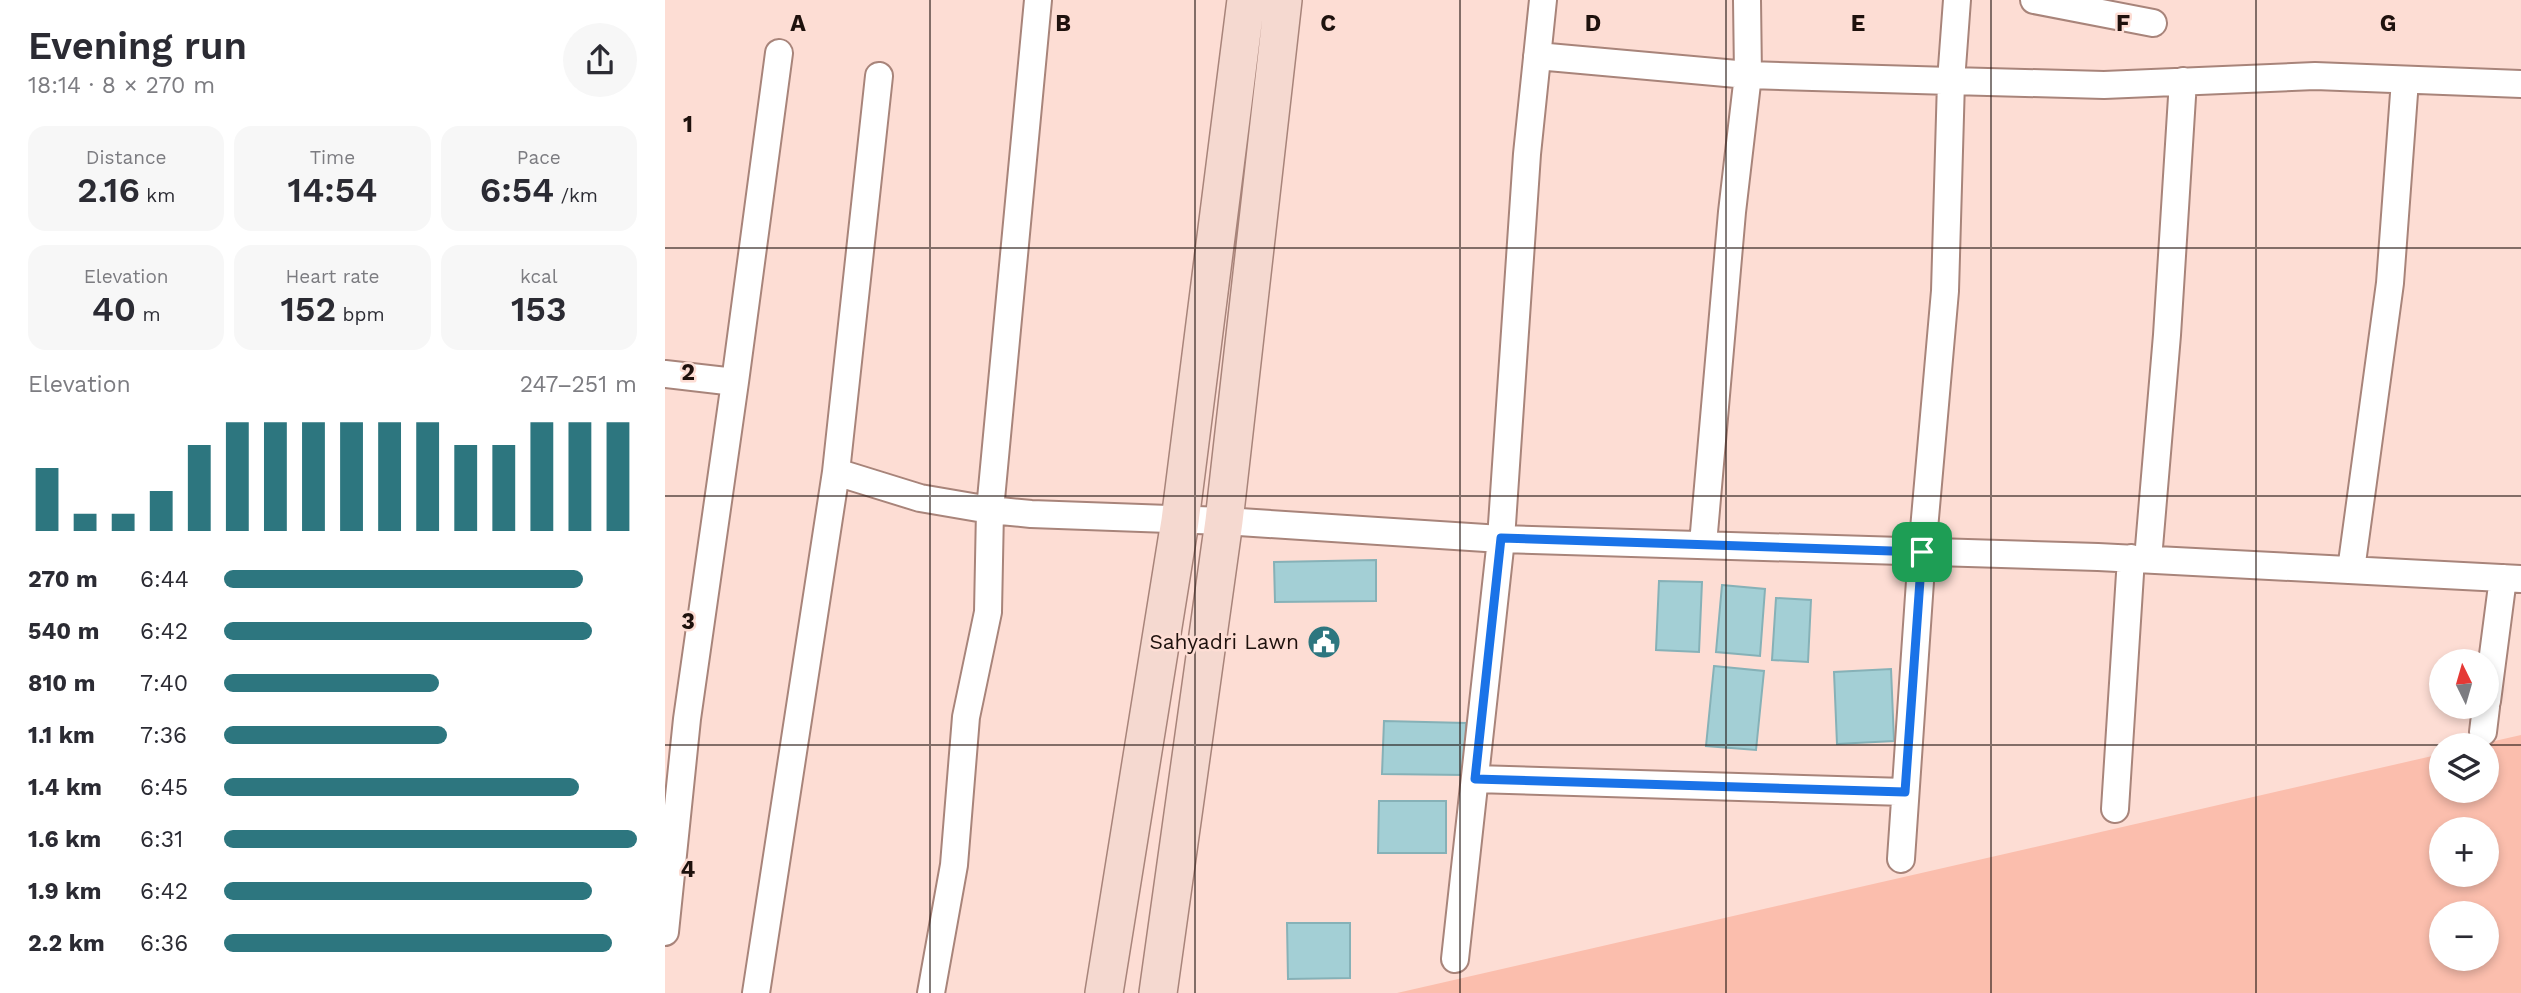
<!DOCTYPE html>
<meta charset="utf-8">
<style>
body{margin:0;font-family:"Work Sans",sans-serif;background:#f7f7f7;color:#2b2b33;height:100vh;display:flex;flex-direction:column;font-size:26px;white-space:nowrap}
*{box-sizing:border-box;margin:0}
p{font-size:23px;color:#7c7c81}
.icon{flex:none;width:38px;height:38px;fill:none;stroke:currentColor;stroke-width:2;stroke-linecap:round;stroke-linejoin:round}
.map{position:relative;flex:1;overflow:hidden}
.drawer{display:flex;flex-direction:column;background:#fff;width:665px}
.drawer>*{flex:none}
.needle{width:46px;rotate:355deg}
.buttons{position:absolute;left:1764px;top:649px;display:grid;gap:14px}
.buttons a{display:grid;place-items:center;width:70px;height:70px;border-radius:50%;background:#fff;box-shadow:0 4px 10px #0003;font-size:35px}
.pin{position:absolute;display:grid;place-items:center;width:60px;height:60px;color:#fff;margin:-30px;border-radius:14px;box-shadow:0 4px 10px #0006}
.round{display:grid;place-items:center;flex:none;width:74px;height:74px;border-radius:37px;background:#f7f7f7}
.overview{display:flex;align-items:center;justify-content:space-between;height:119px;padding:0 28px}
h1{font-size:38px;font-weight:600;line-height:52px}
.stats{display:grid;grid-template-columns:repeat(3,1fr);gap:10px;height:119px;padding:7px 28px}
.stats div{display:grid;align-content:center;border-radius:18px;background:#f7f7f7;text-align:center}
.stats b{font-size:35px;font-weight:600}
.stats small{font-size:19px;font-weight:400}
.stats p{font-size:19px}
.chart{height:196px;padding:14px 28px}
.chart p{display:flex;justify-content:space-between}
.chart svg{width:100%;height:126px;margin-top:7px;stroke:#2d767f;stroke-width:6}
ul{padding:0 28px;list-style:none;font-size:23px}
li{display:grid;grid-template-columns:112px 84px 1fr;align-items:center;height:52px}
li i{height:18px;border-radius:9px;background:#2d767f}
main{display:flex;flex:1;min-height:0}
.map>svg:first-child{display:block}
.green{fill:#fbbead;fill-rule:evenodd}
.building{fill:#a3cfd5;stroke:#86b1b7;stroke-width:2}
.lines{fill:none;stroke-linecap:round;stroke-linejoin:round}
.street-casing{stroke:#a8847a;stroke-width:30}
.secondary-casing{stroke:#a8847a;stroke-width:40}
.street{stroke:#fff;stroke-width:26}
.secondary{stroke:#f5d9d0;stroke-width:37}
.route-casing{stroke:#fff;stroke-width:14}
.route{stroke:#1a73e8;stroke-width:9}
.grid{fill:none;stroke:#1e110d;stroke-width:2;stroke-opacity:0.55}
.labels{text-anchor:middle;stroke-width:5;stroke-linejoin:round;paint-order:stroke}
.poi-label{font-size:21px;fill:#1e110d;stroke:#fdddd4;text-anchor:end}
.grid-label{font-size:23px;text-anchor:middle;font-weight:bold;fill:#1e110d;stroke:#fdddd4;stroke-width:5;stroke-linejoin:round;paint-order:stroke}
</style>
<main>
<section class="drawer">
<div class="overview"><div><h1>Evening run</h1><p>18:14 · 8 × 270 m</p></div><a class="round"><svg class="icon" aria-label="share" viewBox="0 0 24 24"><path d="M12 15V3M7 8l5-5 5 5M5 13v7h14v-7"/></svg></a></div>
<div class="stats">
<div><p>Distance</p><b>2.16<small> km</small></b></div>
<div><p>Time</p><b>14:54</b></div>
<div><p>Pace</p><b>6:54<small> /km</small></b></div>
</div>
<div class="stats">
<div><p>Elevation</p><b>40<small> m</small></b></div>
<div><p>Heart rate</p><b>152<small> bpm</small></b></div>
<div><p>kcal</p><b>153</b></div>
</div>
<div class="chart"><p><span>Elevation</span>247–251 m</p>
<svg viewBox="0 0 160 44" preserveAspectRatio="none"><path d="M5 44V22M15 44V38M25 44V38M35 44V30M45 44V14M55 44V6M65 44V6M75 44V6M85 44V6M95 44V6M105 44V6M115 44V14M125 44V14M135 44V6M145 44V6M155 44V6"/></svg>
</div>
<ul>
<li><b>270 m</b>6:44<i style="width:87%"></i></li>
<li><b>540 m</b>6:42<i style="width:89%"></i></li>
<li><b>810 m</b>7:40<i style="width:52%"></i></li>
<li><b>1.1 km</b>7:36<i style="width:54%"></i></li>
<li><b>1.4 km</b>6:45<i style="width:86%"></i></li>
<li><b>1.6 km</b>6:31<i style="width:100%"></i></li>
<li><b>1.9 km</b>6:42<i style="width:89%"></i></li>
<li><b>2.2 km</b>6:36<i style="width:94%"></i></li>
</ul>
</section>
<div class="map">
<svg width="1856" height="993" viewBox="0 0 1856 993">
<rect width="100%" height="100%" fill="#fdddd4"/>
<path class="green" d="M1856,735V993H732L1776,754V791H1822V746L1812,745ZM1776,830H1822V875H1776ZM1776,914H1822V959H1776Z"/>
<path class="building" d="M711,560V601L610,602L609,562Z
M994,581L1037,582L1034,652L991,650Z
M1057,585L1100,589L1095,656L1051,652Z
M1111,598L1146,600L1143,662L1107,660Z
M1049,666L1099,671L1091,750L1041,746Z
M1226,669L1229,741L1172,744L1169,672Z
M719,721L801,723L800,775L717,774Z
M714,801H781V853H713Z
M622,923H685V978L623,979Z"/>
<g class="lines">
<defs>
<path id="street" d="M1369,0L1488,23
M872,56L1083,75L1286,81L1439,85L1650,76L1856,84
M0,374L70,382L22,719L0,932
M70,382L114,53
M171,472L214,76
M1038,544L1067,212L1083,75L1082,0
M1483,559L1502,335L1518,81
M1686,570L1725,283L1740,80
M1822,701L1838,578
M1818,732L1821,707
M810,779L1240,792
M1450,809L1466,558
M1236,859L1257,552L1280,291L1286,81L1292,0
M790,959L836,539L862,154L878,0
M91,993L171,472L255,498L325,510L366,514L559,521L836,539L1433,557L1856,579
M266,993L289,865L301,717L323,612L325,510L373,0"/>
<path id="secondary" d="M439,993L515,521L581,0
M493,993L559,521L618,0"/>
</defs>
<use href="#street" class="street-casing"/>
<use href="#secondary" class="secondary-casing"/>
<use href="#street" class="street"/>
<use href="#secondary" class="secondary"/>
</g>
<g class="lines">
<defs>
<path id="route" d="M836,538L1257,552L1240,792L810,779Z"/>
</defs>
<use href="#route" class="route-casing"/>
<use href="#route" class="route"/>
</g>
<path class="grid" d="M265,0V993M530,0V993M795,0V993M1061,0V993M1326,0V993M1591,0V993M0,248H1856M0,496H1856M0,745H1856"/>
<defs>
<symbol id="civic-disc" viewBox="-11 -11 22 22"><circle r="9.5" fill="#2d767f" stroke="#fdddd4"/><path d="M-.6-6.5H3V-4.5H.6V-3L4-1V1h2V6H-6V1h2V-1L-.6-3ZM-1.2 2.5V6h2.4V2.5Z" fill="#fff"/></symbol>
</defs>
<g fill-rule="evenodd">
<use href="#civic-disc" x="640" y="623" width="38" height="38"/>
</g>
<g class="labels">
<g class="poi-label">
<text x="634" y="649">Sahyadri Lawn</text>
</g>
</g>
<g class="grid-label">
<text x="133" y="31">A</text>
<text x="398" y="31">B</text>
<text x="663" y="31">C</text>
<text x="928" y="31">D</text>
<text x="1193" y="31">E</text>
<text x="1458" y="31">F</text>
<text x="1723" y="31">G</text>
<text x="23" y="132">1</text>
<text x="23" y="380">2</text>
<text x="23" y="629">3</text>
<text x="23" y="877">4</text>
</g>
</svg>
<div class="buttons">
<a><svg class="needle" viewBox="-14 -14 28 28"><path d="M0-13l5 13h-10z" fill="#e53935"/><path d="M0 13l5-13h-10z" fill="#7c7c81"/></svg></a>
<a><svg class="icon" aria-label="layers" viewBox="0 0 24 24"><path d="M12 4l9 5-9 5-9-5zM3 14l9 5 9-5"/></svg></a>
<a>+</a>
<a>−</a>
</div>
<div class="pin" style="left:1257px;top:552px;background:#1e9e55"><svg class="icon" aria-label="arrive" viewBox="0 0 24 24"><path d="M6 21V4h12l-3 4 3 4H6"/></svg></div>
</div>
</main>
